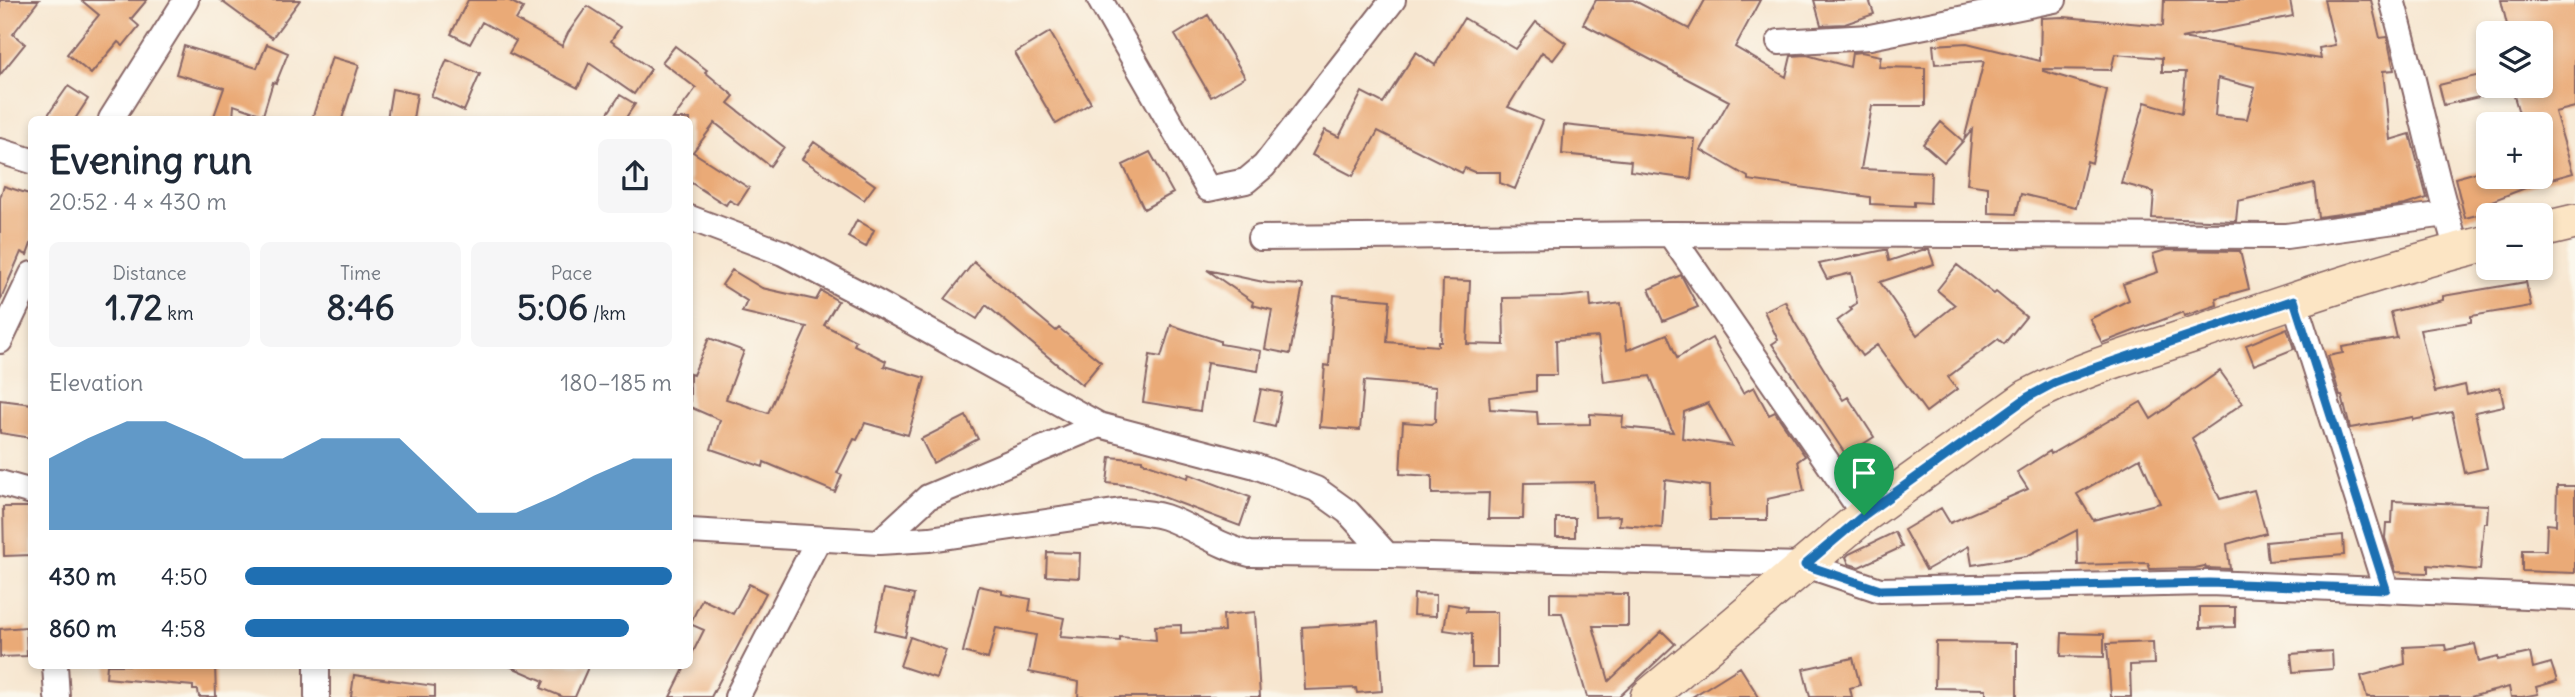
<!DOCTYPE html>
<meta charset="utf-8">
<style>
body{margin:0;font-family:Delius,sans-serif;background:#f6f6f7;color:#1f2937;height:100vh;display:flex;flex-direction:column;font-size:26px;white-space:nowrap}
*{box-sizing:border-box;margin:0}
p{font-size:23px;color:#747a83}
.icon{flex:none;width:38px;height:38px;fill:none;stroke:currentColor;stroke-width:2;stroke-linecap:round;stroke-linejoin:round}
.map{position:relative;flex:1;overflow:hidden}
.sheet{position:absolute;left:28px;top:116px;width:665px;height:553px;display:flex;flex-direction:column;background:#fff;border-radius:10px;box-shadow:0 4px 10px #0003}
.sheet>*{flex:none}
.fabs{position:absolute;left:2476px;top:21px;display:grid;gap:14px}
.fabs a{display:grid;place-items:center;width:77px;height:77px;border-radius:10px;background:#fff;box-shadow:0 4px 10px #0003;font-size:35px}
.pin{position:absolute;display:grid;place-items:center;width:60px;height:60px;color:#fff;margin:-72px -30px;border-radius:50% 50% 50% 0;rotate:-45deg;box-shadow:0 0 7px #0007}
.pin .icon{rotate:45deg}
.round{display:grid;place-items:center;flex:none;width:74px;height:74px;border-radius:10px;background:#f6f6f7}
.overview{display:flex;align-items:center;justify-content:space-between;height:119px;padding:0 21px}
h1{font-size:38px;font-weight:800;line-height:52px}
.stats{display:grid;grid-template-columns:repeat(3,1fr);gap:10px;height:119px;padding:7px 21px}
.stats div{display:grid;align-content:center;border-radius:10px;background:#f6f6f7;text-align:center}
.stats b{font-size:35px;font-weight:800}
.stats small{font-size:19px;font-weight:400}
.stats p{font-size:19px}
.chart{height:196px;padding:14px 21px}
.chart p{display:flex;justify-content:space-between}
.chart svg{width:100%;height:126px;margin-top:7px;fill:#1f6fb2;opacity:.7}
ul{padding:0 21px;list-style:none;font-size:23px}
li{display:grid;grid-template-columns:112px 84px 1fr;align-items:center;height:52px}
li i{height:18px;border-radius:9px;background:#1f6fb2}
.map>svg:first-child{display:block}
.building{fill:#eaaa77;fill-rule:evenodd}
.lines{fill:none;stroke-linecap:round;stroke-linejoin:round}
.street-casing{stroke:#876565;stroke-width:28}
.secondary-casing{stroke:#876565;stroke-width:38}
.street{stroke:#fff;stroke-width:24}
.secondary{stroke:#fce5c4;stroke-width:35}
.route-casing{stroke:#fff;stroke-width:14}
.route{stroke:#1f6fb2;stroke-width:9}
</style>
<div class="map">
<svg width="2575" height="697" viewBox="0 0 2575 697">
<rect width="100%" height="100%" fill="#fbf7ec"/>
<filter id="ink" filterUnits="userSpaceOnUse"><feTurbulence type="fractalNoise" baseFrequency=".0143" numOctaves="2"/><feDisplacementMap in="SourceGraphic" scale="14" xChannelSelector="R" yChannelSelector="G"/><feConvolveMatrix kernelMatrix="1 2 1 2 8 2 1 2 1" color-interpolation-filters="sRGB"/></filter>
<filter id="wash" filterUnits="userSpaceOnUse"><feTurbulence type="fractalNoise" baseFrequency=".00686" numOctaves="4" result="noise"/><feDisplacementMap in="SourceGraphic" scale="28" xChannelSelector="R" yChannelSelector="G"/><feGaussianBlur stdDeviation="1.57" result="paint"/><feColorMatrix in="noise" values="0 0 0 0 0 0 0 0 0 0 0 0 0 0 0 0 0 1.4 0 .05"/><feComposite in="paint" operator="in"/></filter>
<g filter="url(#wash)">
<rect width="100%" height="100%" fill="#f7e7d1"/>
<g id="blocks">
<path class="building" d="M0,0H39L13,34L25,44L0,75Z
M81,0H147L131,19L139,26L123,46L118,42L91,74L67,54L99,15Z
M220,0H300L272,38Z
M468,0H508L523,8L516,20L562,46L568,33L587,6L620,27L611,41L651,69L634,94L589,63L578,88L509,53L516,41L482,22L470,44L451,34Z
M1596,0H1633L1689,29L1705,0H1760L1735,47L1786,77L1791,56L1807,55L1850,67L1852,53L1861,52L1881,56L1879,67L1925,68V106H1872L1861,169L1931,172L1930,203L1914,202V206L1870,204V197L1748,180V177L1701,150L1729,101L1583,24Z
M1814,0H1869L1874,14L1845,24L1821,25Z
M2164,0H2290L2293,16L2181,38L2321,59L2319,48L2335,45L2324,0H2371L2380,38L2387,37L2394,70L2383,71L2390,140L2410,134L2427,198L2405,205L2318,217L2314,183L2238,201L2236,221L2152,218L2154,192L2121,183L2145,102L2182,113L2186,72H2162V58L2115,54L2111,70L2043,69V71L2107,90L2092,163L2087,161L2076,207L2021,194L2016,214L1988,213V187L1967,184L1972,130L1964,140L1984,61L1935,64L1933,45L1967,43L2040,61L2041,18L2064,17L2163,26ZM2218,78L2255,88L2247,119L2215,116Z
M2501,0H2575V107L2555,112L2573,173L2541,182L2486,203L2489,212L2465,218L2455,178L2488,169V177H2541V117L2521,120L2514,96L2541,88V33H2509Z
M1208,15L1245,77L1211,97L1175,35Z
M1464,18L1516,49L1536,22L1566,43L1553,60L1542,52L1508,107L1543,121L1515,189L1500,183V172H1474L1465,168L1462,173L1378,131L1353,176L1312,155L1325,130L1339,137L1362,92L1383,103L1416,52L1435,65Z
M1050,32L1091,103L1056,124L1015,53Z
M267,44L288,53L276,83L273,82L263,115L234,105L233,119H213L224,88L176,74L184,46L257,68Z
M675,46L707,70L705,72L734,96L728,103L784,147L770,166L715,123L693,152L749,188L738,205L729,200L726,205L690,182V119H673L696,88L662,62Z
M332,57L359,65L342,119H312Z
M447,60L480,74L464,111L431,96Z
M2488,73V95L2444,105L2439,85Z
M68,86L88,99L75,119H45Z
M392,89L417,94L413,119H387Z
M620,95L635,104L625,119H604Z
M1941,122L1963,141L1944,162L1923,144Z
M1564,125L1695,139L1691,179L1630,171L1631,161L1562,154Z
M814,142L875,185L864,200L802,159Z
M1150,152L1173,193L1144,209L1123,165Z
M4,186L32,195V241L27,255L21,252L0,301V198Z
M857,220L874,230L866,247L848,237Z
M1884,250H1887L1889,261L1922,250H1929L1934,264L1880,282L1917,335L1955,305L1937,290L1957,265L1994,294L1996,292L2026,317L2004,344L1998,339L1948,377L1957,389L1926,412L1877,345L1862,356L1837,321L1852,310L1850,308L1857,303L1851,273L1827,279L1819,264Z
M2166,250L2240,251L2249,289L2216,298L2217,305L2184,316L2183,312L2102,343L2090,319L2129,300L2123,284L2158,272L2153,254Z
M974,262L1056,331L1059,328L1101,362L1082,385L986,305L977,319L945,299Z
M732,270L762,288L816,300L821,291L838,301L824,325L856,341L854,345L886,361L884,366L925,378L908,435L865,423L857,440L854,439L837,473L842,475L835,492L764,462L763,467L711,449L720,420L690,407V374L693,375L709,338L744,351L726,399L768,413L807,327L742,312L747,301L722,285Z
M1207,270L1268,283L1303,285L1290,354L1265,349L1272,310L1252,305L1253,302Z
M1681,275L1698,307L1663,321L1649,289Z
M1443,280L1470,281L1467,344L1504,345L1503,298L1562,297L1590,294L1591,307L1621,303L1627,350L1667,334L1677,358L1712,338L1743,393L1754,387L1769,415L1775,412L1805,456L1798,461L1804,491L1767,499V520H1710L1709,486L1665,480L1662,528L1619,525L1620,516L1595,517L1594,482L1524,483L1523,519H1488L1489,493L1432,494V476L1400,474L1403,422L1431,424L1435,422L1436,387L1364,381L1360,430L1320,427L1325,365L1329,366L1334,295L1390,300L1387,342L1438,346V342H1441ZM1598,337L1604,382L1650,376L1673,432L1622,427L1623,416L1590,414V424L1538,425L1537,412L1490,409L1489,397L1536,391V375H1557L1556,340ZM1708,403L1732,446L1682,438L1684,412Z
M2526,282L2531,306L2471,316V322L2420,330L2435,392L2465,385L2467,395L2500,387L2504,406L2475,412L2487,468L2465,473L2452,412L2413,420V417L2350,428L2342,396H2340L2328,356L2343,353L2342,347L2397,338L2391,312L2443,300V296Z
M1785,301L1794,321L1843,400L1848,397L1874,437L1846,455L1772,344L1778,340L1764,311Z
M1171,325L1220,341V344L1261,351L1258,371L1207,363L1200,411L1143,402L1150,355L1161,357Z
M2287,328L2294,349L2254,365L2246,345Z
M2220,371L2243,403L2192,438L2220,499L2254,490L2266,533L2227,544L2230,569L2206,568L2205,566L2195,568L2150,569L2148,563L2078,565L2077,530L2027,556L1972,565L1969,546L1926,570L1904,530L1941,508L1950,523L2028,489L2017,472L2050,451L2051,454L2141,402L2151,419ZM2140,458L2160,503L2093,520L2077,494Z
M1261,389L1282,393L1275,427L1254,422Z
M0,400L32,404V438L0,433Z
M966,416L978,439L933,463L921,439Z
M1110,457L1142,460V462L1188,478L1189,474L1250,497L1240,526L1134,486L1107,483Z
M2557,486H2575V573L2522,571V550H2546L2547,524L2556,525Z
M2393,501L2488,505L2487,523H2484L2480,570L2428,565V573L2396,572L2385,538L2386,523H2392Z
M3,507H32V555L4,556Z
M1556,518H1575V537H1556Z
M1895,532L1902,547L1859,567L1849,564L1846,557L1849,554Z
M2343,535L2344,555L2268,561L2266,542Z
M1047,552L1080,553L1079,578L1046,576Z
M749,584L766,593L711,697H670L686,665H690V658L704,630L690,624L702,599L733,614Z
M979,586L1002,591V594L1031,599L1029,611L1064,618L1060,637L1120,641V637L1156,640L1155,626L1181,625V633L1224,631L1223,615L1255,612L1260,697H1078L1079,682L1029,672L1036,635L996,628L988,659L963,652Z
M884,589L914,595L905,637L875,630Z
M1550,593L1628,594V626H1593L1609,681L1662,631L1675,644L1619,697H1587L1562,613H1550Z
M1414,594L1436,595V616L1413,615Z
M1448,604L1467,607L1466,612H1497V668H1472V634L1444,630Z
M2200,607H2235V627L2200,628Z
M1378,622L1382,691L1357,693L1356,688L1305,690L1302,627Z
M26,627L27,656L0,657V629Z
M2062,633L2104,634V657L2061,656Z
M910,637L946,650L936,678L900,666Z
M1936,642L2017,643V697H1986V689L1935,688Z
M2153,642L2154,664L2130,665L2131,697H2111L2107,644Z
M2475,644L2479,662L2498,657V660L2530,653L2533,668L2551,663L2557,681L2536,687L2538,694L2522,697H2511L2509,687L2470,697H2367L2361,676L2405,664L2404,647L2445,645L2446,650Z
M2332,651L2333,669L2293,672L2291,654Z
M1853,658L1860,685L1850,688L1852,697H1810L1803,669Z
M107,665H215L216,697H199L198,690H193V686L106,678Z
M507,665H589L575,697H563L541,688L544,681Z
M1740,667L1759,697H1692Z
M354,675L435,686V697H351Z"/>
</g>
</g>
<g filter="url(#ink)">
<use href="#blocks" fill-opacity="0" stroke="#876565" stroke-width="2"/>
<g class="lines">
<defs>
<path id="street" d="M1100,0L1208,189L1246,181L1264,166L1393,0
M2392,0C2416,83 2432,168 2457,250
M1779,42L1870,37L2054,0
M111,119L186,0
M0,151L32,161
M690,218L783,253L863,295L1099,425
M1670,234L1864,515
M1260,238L1670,234L2286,236L2446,214
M2294,300L2386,589
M0,341L32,274
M0,483L32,492
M690,531L879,542L930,539L1121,511C1136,512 1150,512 1165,517C1194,527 1219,547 1250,554L1387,555
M879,542L928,497L1099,425L1255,466L1316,489L1348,512L1387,555L1806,565L1880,590L2209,583L2575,598
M55,665L57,697
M317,665V697
M737,697L818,540"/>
<path id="secondary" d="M2541,230L2575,222
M1648,697L1864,515L2028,397C2082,368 2141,352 2198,333C2294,300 2390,267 2488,243"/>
</defs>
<use href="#street" class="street-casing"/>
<use href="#secondary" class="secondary-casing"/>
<use href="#street" class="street"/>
<use href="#secondary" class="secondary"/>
</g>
</g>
<g class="lines" filter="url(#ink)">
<defs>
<path id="route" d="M2294,300L2386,589L2209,583L1880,590L1805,565L1864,515L2028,397L2054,383L2088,370Z"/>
</defs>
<use href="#route" class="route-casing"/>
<use href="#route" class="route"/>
</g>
</svg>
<div class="fabs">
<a><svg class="icon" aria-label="layers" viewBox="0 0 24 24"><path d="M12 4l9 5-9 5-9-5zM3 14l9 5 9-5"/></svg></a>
<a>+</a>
<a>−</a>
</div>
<div class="pin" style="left:1864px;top:515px;background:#1e9e55"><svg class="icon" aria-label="arrive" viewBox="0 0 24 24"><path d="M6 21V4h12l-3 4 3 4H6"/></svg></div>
<section class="sheet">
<div class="overview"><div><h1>Evening run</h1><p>20:52 · 4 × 430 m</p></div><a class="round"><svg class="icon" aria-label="share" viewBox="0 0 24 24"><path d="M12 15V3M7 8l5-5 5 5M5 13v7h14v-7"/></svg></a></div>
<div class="stats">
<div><p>Distance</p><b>1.72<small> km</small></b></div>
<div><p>Time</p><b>8:46</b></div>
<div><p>Pace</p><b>5:06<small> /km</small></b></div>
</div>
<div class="chart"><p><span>Elevation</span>180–185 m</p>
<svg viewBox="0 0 160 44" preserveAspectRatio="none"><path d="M0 44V19L10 12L20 6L30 6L40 12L50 19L60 19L70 12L80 12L90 12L100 25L110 38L120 38L130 32L140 25L150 19L160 19V44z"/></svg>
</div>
<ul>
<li><b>430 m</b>4:50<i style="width:100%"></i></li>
<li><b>860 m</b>4:58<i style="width:90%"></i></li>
</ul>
</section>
</div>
